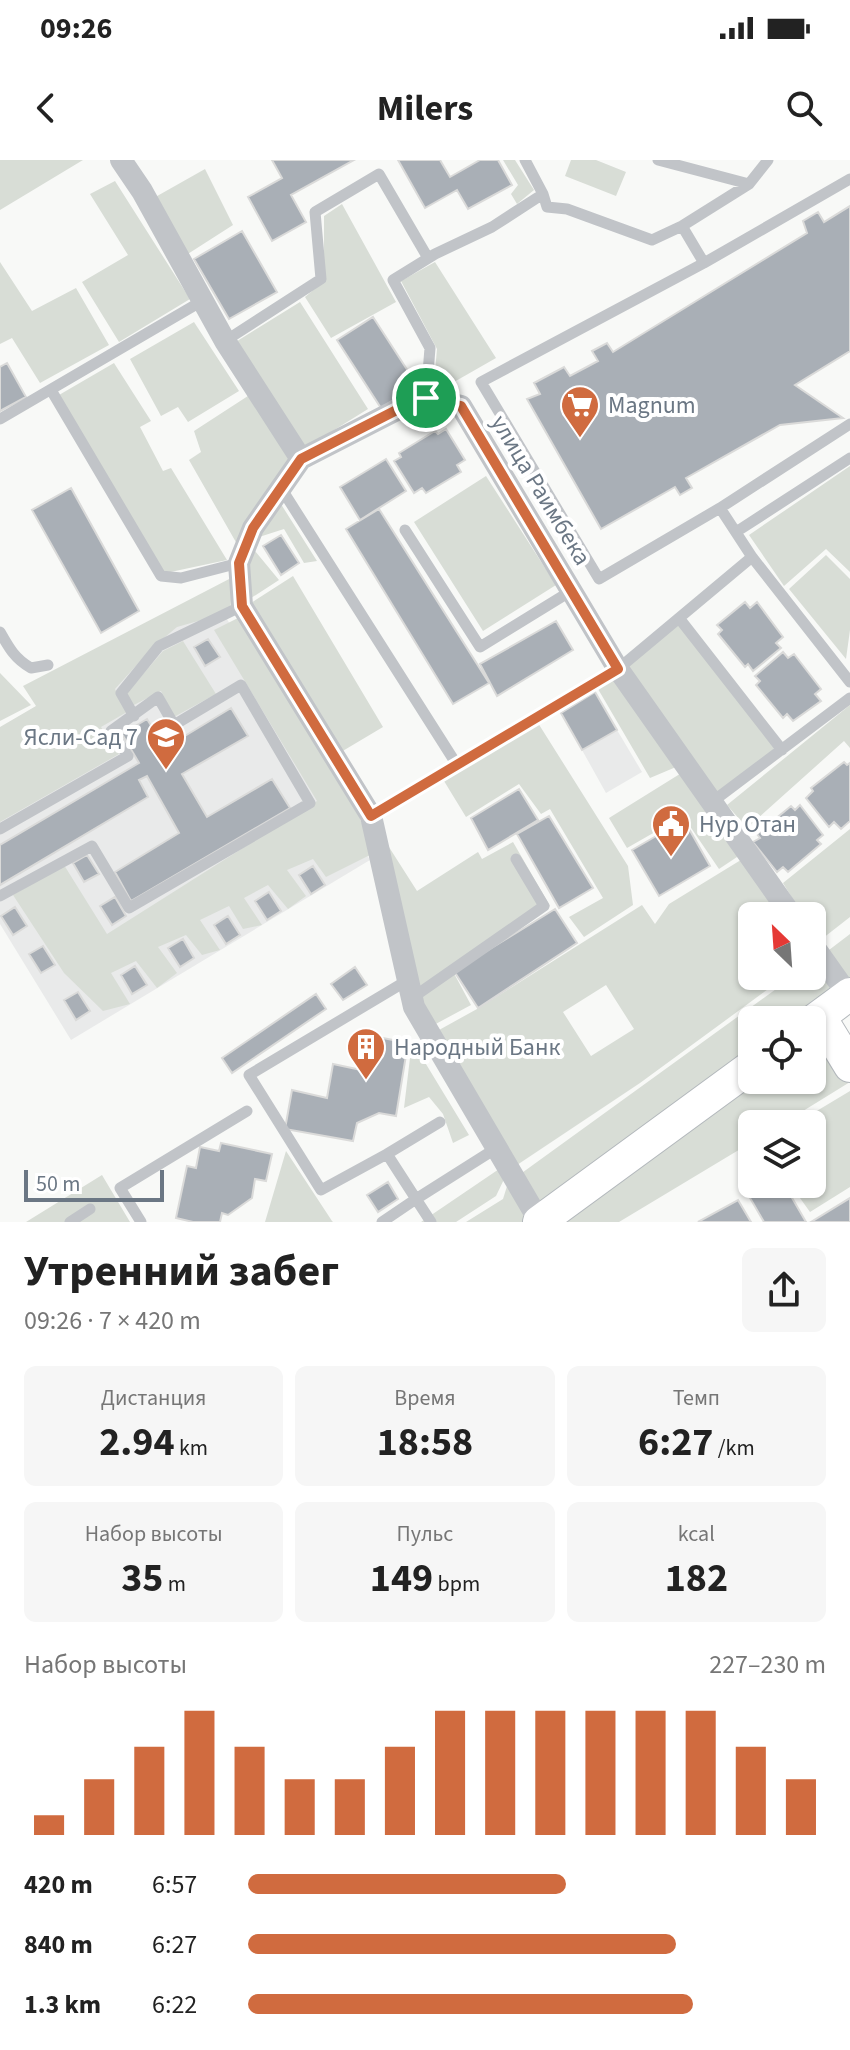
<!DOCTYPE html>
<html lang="ru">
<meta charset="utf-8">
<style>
body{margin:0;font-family:"Source Sans 3",sans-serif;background:#f6f6f6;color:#222;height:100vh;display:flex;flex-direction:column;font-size:30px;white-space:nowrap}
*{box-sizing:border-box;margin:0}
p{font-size:26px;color:#767676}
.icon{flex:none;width:44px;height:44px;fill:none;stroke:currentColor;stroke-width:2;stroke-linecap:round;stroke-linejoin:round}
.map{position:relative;height:1062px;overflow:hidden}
.side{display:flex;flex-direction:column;background:#fff;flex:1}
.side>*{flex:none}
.needle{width:52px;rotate:335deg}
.buttons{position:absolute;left:738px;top:742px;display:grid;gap:16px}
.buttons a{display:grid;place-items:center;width:88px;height:88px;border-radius:12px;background:#fff;box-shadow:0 2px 6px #0004;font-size:40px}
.scale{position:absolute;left:24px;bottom:20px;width:140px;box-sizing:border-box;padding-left:8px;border:4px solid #6b7784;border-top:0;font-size:22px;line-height:28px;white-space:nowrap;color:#6b7784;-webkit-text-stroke:6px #fff;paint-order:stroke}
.pin{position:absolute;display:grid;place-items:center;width:68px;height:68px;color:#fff;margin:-34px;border:4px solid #fff;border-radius:50%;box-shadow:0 2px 8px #0007}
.round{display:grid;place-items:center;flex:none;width:84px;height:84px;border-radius:12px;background:#f6f6f6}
.head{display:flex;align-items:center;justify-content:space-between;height:136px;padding:0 24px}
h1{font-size:44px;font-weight:700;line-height:60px}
.stats{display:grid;grid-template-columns:repeat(3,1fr);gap:12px;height:136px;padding:8px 24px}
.stats div{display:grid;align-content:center;border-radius:12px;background:#f6f6f6;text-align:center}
.stats b{font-size:40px;font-weight:700}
.stats small{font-size:22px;font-weight:400}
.stats p{font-size:22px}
.chart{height:224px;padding:16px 24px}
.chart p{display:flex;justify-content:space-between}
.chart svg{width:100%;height:144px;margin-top:8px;stroke:#d06b3f;stroke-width:6}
ul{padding:0 24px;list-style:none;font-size:26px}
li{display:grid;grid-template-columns:128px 96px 1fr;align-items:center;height:60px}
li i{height:20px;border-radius:10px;background:#d06b3f}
.status{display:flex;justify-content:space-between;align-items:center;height:56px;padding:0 40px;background:#fff;direction:ltr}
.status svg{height:22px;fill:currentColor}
header{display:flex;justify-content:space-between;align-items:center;height:104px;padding:0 24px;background:#fff;font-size:36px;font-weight:700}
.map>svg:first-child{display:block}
.built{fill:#e9eaea}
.green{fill:#d8ddd6;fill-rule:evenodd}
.building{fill:#a9afb6;stroke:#dadad9;stroke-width:2}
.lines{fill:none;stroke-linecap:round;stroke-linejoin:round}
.secondary-casing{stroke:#b3b8bc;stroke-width:34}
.lane{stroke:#c1c4c8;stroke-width:11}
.street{stroke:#c1c4c8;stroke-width:22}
.secondary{stroke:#fff;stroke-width:32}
.route-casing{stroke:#fff;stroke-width:16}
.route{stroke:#d06b3f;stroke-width:10}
.labels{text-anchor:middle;stroke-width:8;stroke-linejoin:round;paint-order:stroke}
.poi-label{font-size:24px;fill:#6b7784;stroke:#fff;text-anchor:start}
.street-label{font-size:24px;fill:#6b7784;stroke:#fff}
</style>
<div class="status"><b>09:26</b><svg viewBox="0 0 49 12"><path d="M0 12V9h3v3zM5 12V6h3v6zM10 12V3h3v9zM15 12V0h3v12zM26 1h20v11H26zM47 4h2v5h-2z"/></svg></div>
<header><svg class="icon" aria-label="back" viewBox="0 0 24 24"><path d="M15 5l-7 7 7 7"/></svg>Milers<svg class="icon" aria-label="search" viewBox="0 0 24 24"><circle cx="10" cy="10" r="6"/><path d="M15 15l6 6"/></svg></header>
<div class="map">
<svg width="850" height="1062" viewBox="0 0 850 1062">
<rect width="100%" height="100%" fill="#f8f9f7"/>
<path class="built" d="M215,439L370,700L71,880L0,764V568Z
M617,570L642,612L606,633L582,590Z"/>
<path class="green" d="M0,0H83L0,50Z
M503,0H515L534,30L517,44L511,34L518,25Z
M571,0H596L626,12L616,36L565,16Z
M205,9L233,65L180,99L143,44Z
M115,21L190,139L119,182L82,122L128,95L90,34Z
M342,44L396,142L331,178L305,137L324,121V56Z
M0,102L32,151L76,128L109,185L40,223L12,178L0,184Z
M435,102L496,198L433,234L437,189L401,121Z
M300,142L368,249L302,290L234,183Z
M194,162L239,231L188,262L178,247L161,256L130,199Z
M114,203L151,261L140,267L163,311L171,308L227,400L161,414L59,235Z
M251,234L292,298L237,384L189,300L201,292L194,271Z
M850,306V412L826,389L784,426L749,375Z
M486,316L556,425L483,471L414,362Z
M279,341L317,401L304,403L284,369L256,378Z
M250,385L279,420L248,440Z
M826,395L850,419V470L846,499L789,429Z
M293,416L383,567L341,592L251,443Z
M233,417L230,452L177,467L152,488L115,529L127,552L101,567L119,594L0,662V567L36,546L23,526Z
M240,457L350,634L374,693L326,717L313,699L287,710L306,736L288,749L268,725L244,738L262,765L243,769L229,746L200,760L220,790L202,795L186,775L158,787L177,813L157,828L136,801L111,813L130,844L103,851L64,813L13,735L64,705L107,774L317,641L214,470Z
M679,458L782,590L712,642L618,509Z
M183,481L216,534L174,557L161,531L132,546L126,534L163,491Z
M0,513L31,545L0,561Z
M615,518L676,607L650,618L598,529Z
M850,545V588L844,581L747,668L727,645Z
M538,563L628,706L633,745L584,777L569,757L603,738L550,649L541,654L519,624L466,657L444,621Z
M683,612L743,693L719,709L683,656L627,688L609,658Z
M850,669V757L818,782L812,772V756H803L783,723Z
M380,673L417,731L478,692L482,699L513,682L550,746L450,806L471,845L432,866L415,827Z
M749,695L792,756H752V816H786L640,923L508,1011L496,1036L456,1062H421L505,1005L430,875L477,849L642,745L655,764L669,744ZM606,825L634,869L591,896L563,852Z
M850,774V825L804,860H752V899L529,1062H466L503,1039L508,1023L794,816H812V803Z
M812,863L850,922L782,964H752V982L619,1062H548L752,920H812Z
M412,881L469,975L453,983L443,954L429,937L404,948Z
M850,931V1027L810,1052L790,1024H812V964H795Z
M286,991L332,1061L333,1062H265Z
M102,1015L130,1062H26Z"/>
<path class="building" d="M272,0H354L291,35L306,62L272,81L248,37L282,18Z
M398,0H440L450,17L480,0H498L512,25L468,49L457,30L425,48Z
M850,46V191L795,225L843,258L780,265L686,318L692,328L680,335L675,327L601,369L527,239L540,234L534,223L564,207L570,216L598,201L592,191L607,183L613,192L807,73L803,61L818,52L824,62Z
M242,71L277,132L229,159L194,99Z
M373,157L417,225L381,248L337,180Z
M7,203L26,237L0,251V207Z
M446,269L465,300L457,305L461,312L426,333L422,328L414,333L394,301L401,297L399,293L435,271L438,274Z
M386,299L406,331L360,360L340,327Z
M71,328L139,451L101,473L32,350Z
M379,349L489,523L453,544L346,369Z
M281,375L299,403L281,415L263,386Z
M745,442L750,448L757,442L783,477L776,483L781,488L753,511L748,504L745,507L718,474L722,470L717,465Z
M556,461L573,490L497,536L480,504Z
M208,479L220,497L205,506L194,487Z
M783,492L788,498L794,494L821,529L815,534L821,541L793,561L787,554L783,558L756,525L760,521L755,516Z
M595,532L617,570L582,590L561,553Z
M231,548L248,576L182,614L207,657L272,619L290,648L131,741L115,712L179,673L147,616L139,620L148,637L0,725V685L139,603L122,574L147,559L165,588Z
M844,602L847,605L850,603V661L841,669L834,662L829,667L806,638L813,631L811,628Z
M519,629L538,660L488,690L471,658Z
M800,645L823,675L817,680L821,684L788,712L783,707L777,712L753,682L760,678L757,674L791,646L795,650Z
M549,656L593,728L559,748L517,674Z
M684,660L710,706L659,736L632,690Z
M87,695L99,714L84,722L73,703Z
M313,706L325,725L311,734L299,715Z
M269,732L281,751L267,760L255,741Z
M115,737L126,756L112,765L100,746Z
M15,747L27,766L13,775L1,756Z
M555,749L577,783L478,848L454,811Z
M228,756L240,775L226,784L214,765Z
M183,779L194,798L180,807L168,788Z
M43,786L55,805L41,813L29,794Z
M135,806L147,825L132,834L121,815Z
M355,807L367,825L343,840L331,824Z
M78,832L90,851L76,860L64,840Z
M316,834L326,849L232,913L222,898Z
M373,876L408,883L396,956L379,953L357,963L353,981L285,969L292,930L327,938L333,904L366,911Z
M221,983L272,994L266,1021L255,1019L252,1038L228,1055L222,1053L220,1062H193L176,1058L187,1006L196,1008L200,987L219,991Z
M388,1022L398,1039L378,1052L367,1035Z
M775,1024H784L806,1062H764L750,1038Z
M850,1038V1062H811Z
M738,1040L751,1062H698Z"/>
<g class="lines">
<defs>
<path id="secondary" d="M820,857L850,906
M812,862L850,834
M539,1062L752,906"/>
</defs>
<use href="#secondary" class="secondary-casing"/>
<path class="lane" d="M525,0L543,34L547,47L567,49L652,80L682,66L749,24L768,0
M658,0L749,24
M850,19L704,103L481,222L599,419L720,348L850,264
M682,66L704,103
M225,181L321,119L315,52L379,14L428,98
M51,230L161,416L181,418L239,403
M426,238L430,188L393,120L435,94L492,67L543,34
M0,259L202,141
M281,328L457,605
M720,348L752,397
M405,370L480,487L571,431
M736,372L850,298
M679,458L782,590
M0,472C9,488 15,499 31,508L48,505
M134,556L121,533L159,486L242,446
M712,642L850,538
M371,656L618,509L752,397L850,522
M0,669L128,596L111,571L158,537L174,565L241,525L310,643L129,748L92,686L0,736
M412,838L544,746L516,699
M387,994L321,1030L249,915L408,820
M70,1062L90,1049
M141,1062L120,1028L247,951
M382,1062L416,1039L387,994L440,962
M431,1062L416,1039L495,989"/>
<path class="street" d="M121,0L142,31L225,181L301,299L422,237L461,246L618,509L792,756
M301,299L253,368L239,403L242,446L371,656L414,847L540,1062
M812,784L849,836"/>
<use href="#secondary" class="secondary"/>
</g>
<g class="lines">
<defs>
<path id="route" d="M422,237L461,246L618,509L371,656L242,446L239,403L253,368L301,299Z"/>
</defs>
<use href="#route" class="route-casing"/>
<use href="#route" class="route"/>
</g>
<defs>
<symbol id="supermarket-pin" viewBox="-11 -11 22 30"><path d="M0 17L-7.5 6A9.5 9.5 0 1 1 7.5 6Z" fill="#d06b3f" stroke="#fff"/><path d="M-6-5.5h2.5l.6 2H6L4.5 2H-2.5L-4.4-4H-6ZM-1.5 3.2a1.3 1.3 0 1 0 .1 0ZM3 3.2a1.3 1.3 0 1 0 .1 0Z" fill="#fff"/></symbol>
<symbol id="school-pin" viewBox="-11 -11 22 30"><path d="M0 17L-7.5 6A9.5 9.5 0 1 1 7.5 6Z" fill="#d06b3f" stroke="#fff"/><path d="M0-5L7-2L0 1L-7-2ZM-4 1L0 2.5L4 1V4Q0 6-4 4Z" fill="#fff"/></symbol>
<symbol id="civic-pin" viewBox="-11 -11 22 30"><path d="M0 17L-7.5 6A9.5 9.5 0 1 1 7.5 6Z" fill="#d06b3f" stroke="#fff"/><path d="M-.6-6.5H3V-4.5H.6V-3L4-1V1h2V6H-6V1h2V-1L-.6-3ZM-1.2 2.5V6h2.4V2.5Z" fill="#fff"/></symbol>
<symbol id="building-pin" viewBox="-11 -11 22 30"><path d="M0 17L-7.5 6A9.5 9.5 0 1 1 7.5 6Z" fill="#d06b3f" stroke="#fff"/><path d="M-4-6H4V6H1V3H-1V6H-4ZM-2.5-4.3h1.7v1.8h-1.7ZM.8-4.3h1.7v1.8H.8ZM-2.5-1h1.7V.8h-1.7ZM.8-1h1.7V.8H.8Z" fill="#fff"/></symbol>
</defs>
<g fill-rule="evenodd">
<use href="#supermarket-pin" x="558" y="223" width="44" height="60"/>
<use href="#school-pin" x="144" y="555" width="44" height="60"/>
<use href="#civic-pin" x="649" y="642" width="44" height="60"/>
<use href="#building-pin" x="344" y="865" width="44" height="60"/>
</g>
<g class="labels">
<g class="poi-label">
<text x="608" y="253">Magnum</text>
<text x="138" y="585" text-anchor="end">Ясли-Сад 7</text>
<text x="699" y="672">Нур Отан</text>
<text x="394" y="895">Народный Банк</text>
</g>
<g class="street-label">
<text transform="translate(541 330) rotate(59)" y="8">улица Раимбека</text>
</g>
</g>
</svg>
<div class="buttons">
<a><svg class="needle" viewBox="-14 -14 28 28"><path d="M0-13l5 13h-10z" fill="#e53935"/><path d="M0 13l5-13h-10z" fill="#767676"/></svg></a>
<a><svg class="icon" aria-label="locate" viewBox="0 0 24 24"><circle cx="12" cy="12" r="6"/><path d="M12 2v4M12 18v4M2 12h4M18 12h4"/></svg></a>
<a><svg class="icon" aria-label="layers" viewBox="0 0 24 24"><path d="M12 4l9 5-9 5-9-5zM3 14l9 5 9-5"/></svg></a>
</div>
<div class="scale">50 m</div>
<div class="pin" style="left:426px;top:238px;background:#1e9e55"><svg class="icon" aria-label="arrive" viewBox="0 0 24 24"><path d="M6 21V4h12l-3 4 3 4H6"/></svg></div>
</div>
<section class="side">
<div class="head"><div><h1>Утренний забег</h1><p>09:26 · 7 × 420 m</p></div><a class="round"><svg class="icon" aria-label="share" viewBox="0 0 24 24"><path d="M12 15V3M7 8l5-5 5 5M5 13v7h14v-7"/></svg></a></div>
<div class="stats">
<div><p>Дистанция</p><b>2.94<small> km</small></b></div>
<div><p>Время</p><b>18:58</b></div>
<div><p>Темп</p><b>6:27<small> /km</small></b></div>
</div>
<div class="stats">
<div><p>Набор высоты</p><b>35<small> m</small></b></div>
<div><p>Пульс</p><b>149<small> bpm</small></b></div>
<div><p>kcal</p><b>182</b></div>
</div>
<div class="chart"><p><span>Набор высоты</span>227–230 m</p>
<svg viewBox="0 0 160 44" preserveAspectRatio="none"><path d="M5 44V38M15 44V27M25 44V17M35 44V6M45 44V17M55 44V27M65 44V27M75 44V17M85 44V6M95 44V6M105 44V6M115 44V6M125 44V6M135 44V6M145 44V17M155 44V27"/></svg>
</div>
<ul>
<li><b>420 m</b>6:57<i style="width:55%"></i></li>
<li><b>840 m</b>6:27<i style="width:74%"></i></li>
<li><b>1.3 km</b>6:22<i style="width:77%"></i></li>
</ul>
</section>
